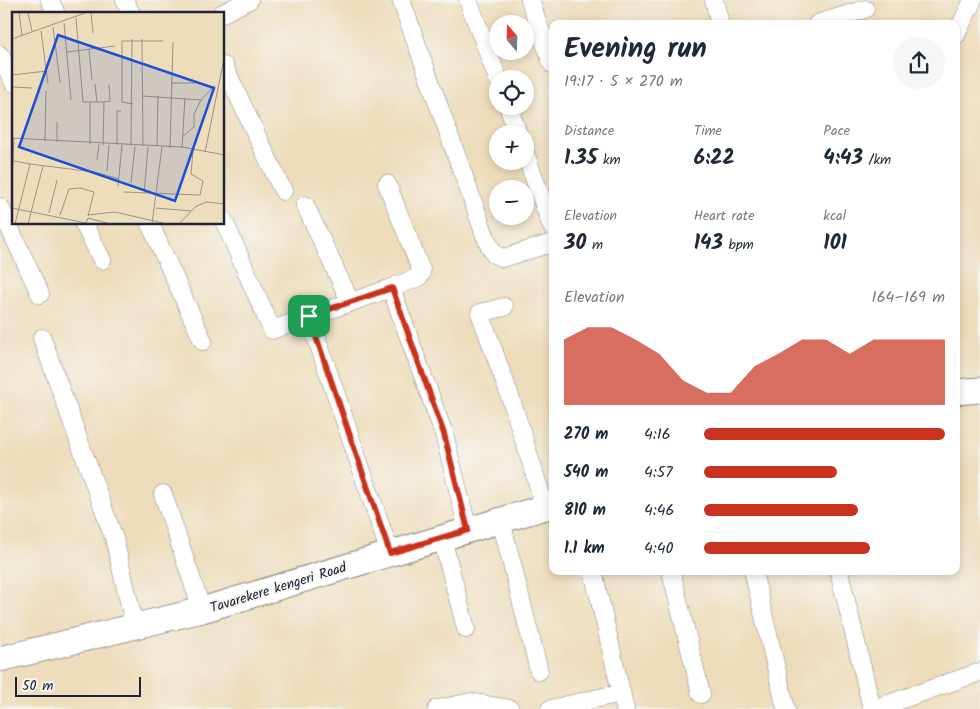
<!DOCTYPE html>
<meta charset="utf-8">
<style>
body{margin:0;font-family:Kalam,sans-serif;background:#f6f6f7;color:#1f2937;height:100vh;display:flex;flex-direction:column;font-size:19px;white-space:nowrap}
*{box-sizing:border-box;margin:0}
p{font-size:16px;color:#747a83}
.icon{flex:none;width:28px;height:28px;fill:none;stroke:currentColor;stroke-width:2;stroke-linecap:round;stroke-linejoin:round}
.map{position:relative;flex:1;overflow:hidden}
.drawer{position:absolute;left:549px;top:20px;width:411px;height:555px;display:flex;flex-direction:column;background:#fff;border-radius:10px;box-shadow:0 2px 8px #0003}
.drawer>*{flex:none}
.needle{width:32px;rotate:341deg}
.buttons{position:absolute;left:489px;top:15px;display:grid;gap:10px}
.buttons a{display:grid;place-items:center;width:45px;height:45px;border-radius:50%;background:#fff;box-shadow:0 2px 8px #0003;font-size:25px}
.scale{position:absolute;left:15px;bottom:12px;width:126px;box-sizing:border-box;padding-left:5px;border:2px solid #22223b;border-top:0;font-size:14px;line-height:18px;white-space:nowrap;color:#22223b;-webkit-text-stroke:4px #f6f6f2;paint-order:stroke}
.pin{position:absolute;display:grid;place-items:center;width:42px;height:42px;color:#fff;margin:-21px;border-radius:10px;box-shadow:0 2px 8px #0006}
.round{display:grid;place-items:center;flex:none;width:52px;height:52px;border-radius:26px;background:#f6f6f7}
.head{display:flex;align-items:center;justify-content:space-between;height:85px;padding:0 15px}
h1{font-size:28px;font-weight:600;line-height:38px}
.figures{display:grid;grid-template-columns:repeat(3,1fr);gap:8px;height:85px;padding:5px 15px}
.figures div{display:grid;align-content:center}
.figures b{font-size:21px;font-weight:600}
.figures small{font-size:14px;font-weight:400}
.figures p{font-size:14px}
.chart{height:140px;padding:10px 15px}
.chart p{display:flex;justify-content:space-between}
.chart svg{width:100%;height:90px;margin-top:5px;fill:#c8321e;opacity:.7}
ul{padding:0 15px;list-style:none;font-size:16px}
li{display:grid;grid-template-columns:80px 60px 1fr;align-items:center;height:38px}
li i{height:12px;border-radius:6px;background:#c8321e}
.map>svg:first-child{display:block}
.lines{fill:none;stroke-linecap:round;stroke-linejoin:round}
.street-casing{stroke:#88807b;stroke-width:19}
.secondary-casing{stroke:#88807b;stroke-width:27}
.street{stroke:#fff;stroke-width:18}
.secondary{stroke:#fff;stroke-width:25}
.route-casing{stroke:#fff;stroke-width:10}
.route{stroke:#c8321e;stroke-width:6}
.labels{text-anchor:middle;stroke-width:4;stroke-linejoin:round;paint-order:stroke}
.street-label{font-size:14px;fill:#22223b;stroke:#f6f6f2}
.inset-road{fill:none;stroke:#9c9288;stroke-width:1}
.view{fill:#1d4ed8;fill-opacity:0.15;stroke:#1d4ed8;stroke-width:2.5}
.inset-edge{fill:none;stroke:#22223b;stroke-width:2.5}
</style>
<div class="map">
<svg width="980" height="709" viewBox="0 0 980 709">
<rect width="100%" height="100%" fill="#f6f6f2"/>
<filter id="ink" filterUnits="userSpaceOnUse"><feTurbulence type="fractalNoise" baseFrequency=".02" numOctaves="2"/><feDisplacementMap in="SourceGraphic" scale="10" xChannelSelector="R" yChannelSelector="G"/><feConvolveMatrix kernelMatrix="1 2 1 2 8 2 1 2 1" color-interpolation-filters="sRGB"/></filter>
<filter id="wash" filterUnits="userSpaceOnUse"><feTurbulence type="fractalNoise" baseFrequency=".0096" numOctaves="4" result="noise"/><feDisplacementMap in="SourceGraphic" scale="20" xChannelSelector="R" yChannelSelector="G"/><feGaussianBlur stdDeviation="1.12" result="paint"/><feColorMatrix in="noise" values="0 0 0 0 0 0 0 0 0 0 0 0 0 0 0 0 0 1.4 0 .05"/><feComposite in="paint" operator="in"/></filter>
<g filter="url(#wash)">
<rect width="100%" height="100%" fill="#edb"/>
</g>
<g filter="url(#ink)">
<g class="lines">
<defs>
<path id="street" d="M50,0L56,14
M125,0L131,14
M401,0L487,241L494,254L503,258L552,243
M468,0L498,79
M530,0L552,64
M714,0L720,24
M221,14L249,0
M817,24L865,9
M956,35L973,0
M0,55L14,83
M224,66L283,191
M508,106L518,134
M525,153L552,227
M387,184L421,270V274L419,277L391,288
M305,205L350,301
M0,207L40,294
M224,221L272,330L391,288L444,434L468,530
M84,224L102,260
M150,224L203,341
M504,307L480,313L512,402L545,507
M309,316L390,553
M42,338L114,538L135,627
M163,494L202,610
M501,521L539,671
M442,538L466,629
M593,571L625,709
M671,571L701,694
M753,571L786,709
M839,571L872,709
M437,709L471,702L510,709
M550,709L621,693
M874,709L980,672"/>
<path id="secondary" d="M956,392L980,390
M0,659L202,610L552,505"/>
</defs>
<use href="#street" class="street-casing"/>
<use href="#secondary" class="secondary-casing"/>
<use href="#street" class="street"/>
<use href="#secondary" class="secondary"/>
</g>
</g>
<g class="lines" filter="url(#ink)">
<defs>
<path id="route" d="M392,288L444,434L468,530L390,553L309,316Z"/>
</defs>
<use href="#route" class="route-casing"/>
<use href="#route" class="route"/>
</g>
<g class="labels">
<g class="street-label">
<text transform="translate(278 587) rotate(-17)" y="5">Tavarekere kengeri Road</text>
</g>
</g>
<g transform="translate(12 12)">
<rect width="212" height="212" fill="#edb"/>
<path class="inset-road" d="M7,1L10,23M16,1L20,19M79,1L81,21M64,6L71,90H92L91,133M52,11L59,88M41,15L48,70M29,19L36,72M0,27L73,1M130,27L131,134M77,37L80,68M55,40L103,34M0,63L35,59M159,71H183M83,72L85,90M0,75L20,76M130,84L189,88M92,90L98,89L97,73M121,92L110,90V29H151M170,125L182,115V102L189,88L203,73M0,126L170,135L213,143M33,129L34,79M45,130V110M78,132V90M105,133V99H109M119,134L120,27M145,134L146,84M170,135L173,86M158,136L161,30M193,140L213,42M85,148L87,132M2,149L18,152L3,212M18,152L82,160L107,167M95,159L97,133M0,170L2,126M119,171L123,134M106,174L110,133M112,180L188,183L191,169L179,162L181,139M132,182L136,135M0,196L74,211L76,206L98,212M144,196L179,199M37,201L45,168M48,203L57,177L68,176L82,180L76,204M76,203L103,200L155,212M16,212L31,154M140,212L150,135M167,212L183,195L194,190L213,192"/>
<path class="view" d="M46,23L202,76L163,189L7,135Z"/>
<rect width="212" height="212" class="inset-edge"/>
</g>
</svg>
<div class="buttons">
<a><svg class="needle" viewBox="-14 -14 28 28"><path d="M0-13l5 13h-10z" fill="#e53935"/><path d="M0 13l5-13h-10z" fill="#747a83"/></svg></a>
<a><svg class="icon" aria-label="locate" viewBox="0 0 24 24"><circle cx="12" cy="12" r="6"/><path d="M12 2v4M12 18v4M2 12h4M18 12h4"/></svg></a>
<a>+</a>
<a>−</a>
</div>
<div class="scale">50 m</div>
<div class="pin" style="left:309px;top:316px;background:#1e9e55"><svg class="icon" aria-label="arrive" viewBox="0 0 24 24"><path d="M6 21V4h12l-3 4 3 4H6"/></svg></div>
<section class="drawer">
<div class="head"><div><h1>Evening run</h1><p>19:17 · 5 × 270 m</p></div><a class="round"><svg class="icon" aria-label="share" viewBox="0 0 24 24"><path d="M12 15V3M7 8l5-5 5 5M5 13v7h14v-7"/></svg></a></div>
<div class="figures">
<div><p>Distance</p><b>1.35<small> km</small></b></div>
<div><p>Time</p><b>6:22</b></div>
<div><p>Pace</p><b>4:43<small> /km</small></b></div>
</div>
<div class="figures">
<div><p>Elevation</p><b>30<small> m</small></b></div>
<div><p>Heart rate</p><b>143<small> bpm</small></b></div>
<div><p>kcal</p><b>101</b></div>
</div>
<div class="chart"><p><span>Elevation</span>164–169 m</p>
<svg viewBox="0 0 160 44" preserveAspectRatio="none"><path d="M0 44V12L10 6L20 6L30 12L40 19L50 32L60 38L70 38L80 25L90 19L100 12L110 12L120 19L130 12L140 12L150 12L160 12V44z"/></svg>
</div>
<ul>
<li><b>270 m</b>4:16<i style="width:100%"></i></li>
<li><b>540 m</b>4:57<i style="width:55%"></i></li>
<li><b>810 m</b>4:46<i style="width:64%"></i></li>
<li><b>1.1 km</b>4:40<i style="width:69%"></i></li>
</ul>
</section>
</div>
